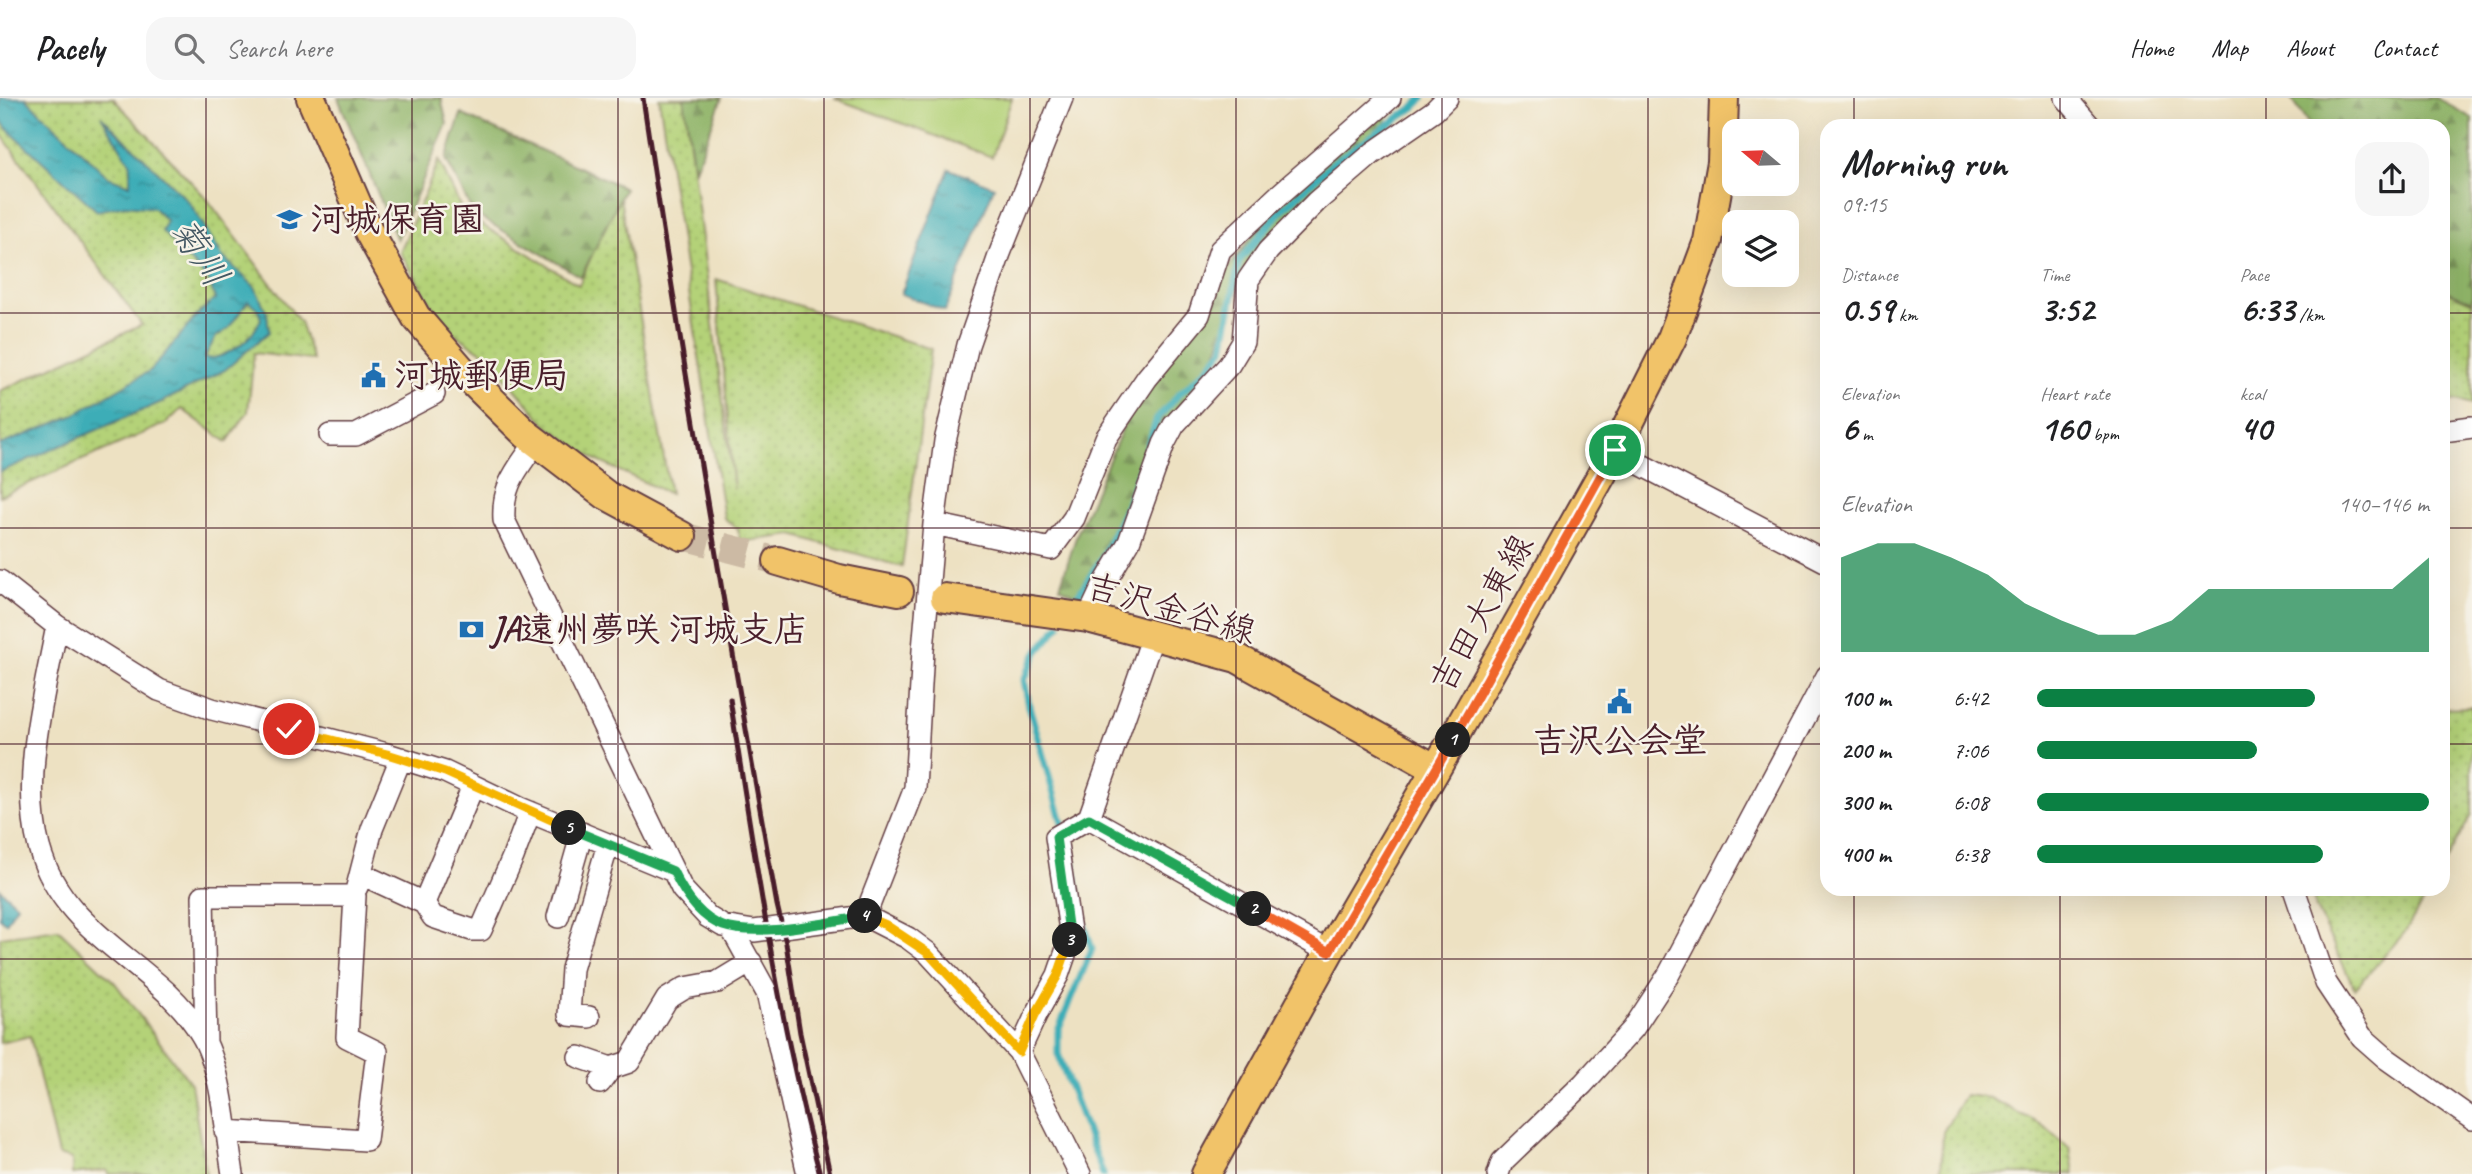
<!DOCTYPE html>
<meta charset="utf-8">
<style>
body{margin:0;font-family:Caveat,"Klee One",sans-serif;background:#f6f6f6;color:#202124;height:100vh;display:flex;flex-direction:column;font-size:26px;white-space:nowrap}
*{box-sizing:border-box;margin:0}
p{font-size:23px;color:#757577}
.icon{flex:none;width:38px;height:38px;fill:none;stroke:currentColor;stroke-width:2;stroke-linecap:round;stroke-linejoin:round}
.map{position:relative;flex:1;overflow:hidden}
.panel{position:absolute;left:1820px;top:21px;width:630px;height:777px;display:flex;flex-direction:column;background:#fff;border-radius:21px;box-shadow:0 7px 28px #0002}
.panel>*{flex:none}
.needle{width:46px;rotate:289deg}
.tools{position:absolute;left:1722px;top:21px;display:grid;gap:14px}
.tools a{display:grid;place-items:center;width:77px;height:77px;border-radius:14px;background:#fff;box-shadow:0 7px 28px #0002;font-size:35px}
.pin{position:absolute;display:grid;place-items:center;width:60px;height:60px;color:#fff;margin:-30px;border:4px solid #fff;border-radius:50%;box-shadow:0 2px 7px #0007}
.km{position:absolute;width:35px;height:35px;margin:-18px;border-radius:50%;background:#222;color:#fff;font-size:19px;line-height:35px;text-align:center}
.round{display:grid;place-items:center;flex:none;width:74px;height:74px;border-radius:21px;background:#f6f6f6}
.overview{display:flex;align-items:center;justify-content:space-between;height:119px;padding:0 21px}
h1{font-size:38px;font-weight:700;line-height:52px}
.metrics{display:grid;grid-template-columns:repeat(3,1fr);gap:10px;height:119px;padding:7px 21px}
.metrics div{display:grid;align-content:center}
.metrics b{font-size:35px;font-weight:700}
.metrics small{font-size:19px;font-weight:400}
.metrics p{font-size:19px}
.chart{height:196px;padding:14px 21px}
.chart p{display:flex;justify-content:space-between}
.chart svg{width:100%;height:126px;margin-top:7px;fill:#0b8043;opacity:.7}
ul{padding:0 21px;list-style:none;font-size:23px}
li{display:grid;grid-template-columns:112px 84px 1fr;align-items:center;height:52px}
li i{height:18px;border-radius:9px;background:#0b8043}
header{display:flex;align-items:center;gap:42px;box-sizing:border-box;height:98px;padding:0 35px;background:#fff;border-bottom:2px solid #e0e0e0}
header strong{font-size:33px}
nav{display:flex;gap:38px;margin-inline-start:auto;font-size:24px}
.search{width:490px;height:63px;background:#f6f6f6;display:flex;align-items:center;gap:18px;box-sizing:border-box;padding:0 24px;border-radius:21px;color:#757577;font-size:26px}
.map>svg:first-child{display:block}
.grass{fill:url(#grass-dots);stroke:#7f7852;stroke-width:2}
.forest{fill:url(#forest-firs);stroke:#6c6a4a;stroke-width:2}
.park{fill:#b4d278;stroke:#7f7852;stroke-width:2}
.water{fill:url(#water-ripples);stroke:#436671;stroke-width:2;fill-rule:evenodd}
.lines{fill:none;stroke-linecap:round;stroke-linejoin:round}
.stream{stroke:#3cadb7;stroke-width:7}
.major-tunnel{stroke:#ccbaa4;stroke-width:28;stroke-dasharray:28 14;stroke-linecap:butt}
.minor-casing{stroke:#623c42;stroke-width:24}
.major-casing{stroke:#623c42;stroke-width:32}
.minor{stroke:#fff;stroke-width:21}
.major{stroke:#f1c369;stroke-width:28}
.rail{stroke:#4a1f2b;stroke-width:5}
.split-1-casing{stroke:#fff;stroke-width:14}
.split-2-casing{stroke:#fff;stroke-width:14}
.split-3-casing{stroke:#fff;stroke-width:14}
.split-4-casing{stroke:#fff;stroke-width:14}
.split-5-casing{stroke:#fff;stroke-width:14}
.split-6-casing{stroke:#fff;stroke-width:14}
.split-1{stroke:#f0652b;stroke-width:9}
.split-2{stroke:#f0652b;stroke-width:9}
.split-3{stroke:#22a559;stroke-width:9}
.split-4{stroke:#f5b400;stroke-width:9}
.split-5{stroke:#22a559;stroke-width:9}
.split-6{stroke:#f5b400;stroke-width:9}
.grid{fill:none;stroke:#4a1f2b;stroke-width:2;stroke-opacity:0.55}
.labels{text-anchor:middle;stroke-width:5;stroke-linejoin:round;paint-order:stroke}
.poi-label{font-size:35px;font-weight:bold;fill:#4a1f2b;stroke:#f7f3e8;text-anchor:start}
.street-label{font-size:35px;fill:#4a1f2b;stroke:#f7f3e8}
.water-label{font-size:37px;font-style:italic;fill:#445863;stroke:#f7f3e8}
</style>
<header>
<strong>Pacely</strong>
<div class="search"><svg class="icon" aria-label="search" viewBox="0 0 24 24"><circle cx="10" cy="10" r="6"/><path d="M15 15l6 6"/></svg>Search here</div>
<nav><a>Home</a><a>Map</a><a>About</a><a>Contact</a></nav>
</header>
<div class="map">
<svg width="2472" height="1076" viewBox="0 0 2472 1076">
<defs>
<pattern id="grass-dots" width="8" height="8" patternUnits="userSpaceOnUse" patternTransform="scale(1.75)"><rect width="8" height="8" fill="#b4d278"/><path d="M2 2h.1M6 6h.1" fill="none" stroke="#9cb468" stroke-width="1.8" stroke-linecap="round"/></pattern>
<pattern id="forest-firs" width="22" height="20" patternUnits="userSpaceOnUse" patternTransform="scale(1.75)"><rect width="22" height="20" fill="#8fb468"/><path d="M5 1l3.5 6h-7zM16 11l3.5 6h-7z" fill="#779256"/></pattern>
<pattern id="water-ripples" width="26" height="14" patternUnits="userSpaceOnUse" patternTransform="scale(1.75)"><rect width="26" height="14" fill="#3cadb7"/><path d="M2 4q2-2 4 0t4 0M15 11q2-2 4 0t4 0" fill="none" stroke="#348c95"/></pattern>
</defs>
<rect width="100%" height="100%" fill="#f7f3e8"/>
<filter id="ink" filterUnits="userSpaceOnUse"><feTurbulence type="fractalNoise" baseFrequency=".0143" numOctaves="2"/><feDisplacementMap in="SourceGraphic" scale="14" xChannelSelector="R" yChannelSelector="G"/><feConvolveMatrix kernelMatrix="1 2 1 2 8 2 1 2 1" color-interpolation-filters="sRGB"/></filter>
<filter id="wash" filterUnits="userSpaceOnUse"><feTurbulence type="fractalNoise" baseFrequency=".00686" numOctaves="4" result="noise"/><feDisplacementMap in="SourceGraphic" scale="28" xChannelSelector="R" yChannelSelector="G"/><feGaussianBlur stdDeviation="1.57" result="paint"/><feColorMatrix in="noise" values="0 0 0 0 0 0 0 0 0 0 0 0 0 0 0 0 0 1.4 0 .05"/><feComposite in="paint" operator="in"/></filter>
<g filter="url(#wash)">
<rect width="100%" height="100%" fill="#ede1c2"/>
<path class="grass" d="M0,0H113L207,101L300,224L313,262L254,255L248,314L227,344L182,311L165,326L0,398V293L142,227L0,35Z
M659,0H684L734,391L716,181L931,251L902,469L793,437L740,444L738,431L724,420Z
M439,62L463,115L579,187L619,94L670,396L598,363L547,328L486,257L445,229L400,154Z
M2443,192L2472,204V306L2457,302L2443,305Z
M2472,609V716L2443,768V610Z
M2311,791H2430L2406,833L2355,891L2316,811Z
M58,831L115,885L191,986L206,1076H108L107,1072L72,1076V1061L58,1057L30,938L0,945V839Z
M1965,997L1990,1000L2044,1028L2070,1051L2074,1076H1941L1943,1034Z"/>
<path class="forest" d="M338,0H441L447,26L397,142Z
M684,0H722L694,74L693,66Z
M2291,0H2436L2472,20V204L2443,192V28H2310Z
M1389,15L1378,43L1245,171L1208,279L1160,334L1105,471L1087,502L1060,489L1077,436L1141,288L1254,135L1326,56Z
M461,16L625,90L581,179L473,115L446,61Z"/>
<path class="park" d="M834,0H1012L992,59Z"/>
<path class="water" d="M0,0H25L108,79L130,87V65L101,18L189,104L223,159L255,189L267,215L269,234L225,272L164,303L0,374V347L70,319L151,272L200,214L215,201L209,183L162,133L167,123L154,110L125,107L97,113L7,31L0,21ZM248,203L257,210L261,221C258,226 255,233 251,237C241,248 219,263 204,260L216,239L228,231Z
M949,71L994,89L945,213L901,196Z
M0,791L17,807L6,825L0,820Z"/>
<g class="lines">
<path class="stream" d="M1077,499L1103,458L1127,407L1157,321L1179,296L1206,272L1223,251L1239,163L1279,115L1335,63L1413,10L1423,0
M1059,528L1037,554L1024,582L1029,608L1074,767L1080,813L1092,851L1058,933V956L1103,1076"/>
</g>
</g>
<g filter="url(#ink)">
<g class="lines">
<path class="major-tunnel" d="M682,438L778,463"/>
<defs>
<path id="minor" d="M2066,0L2090,28
M2443,333L2472,329
M330,337H356L434,296
M536,344C517,372 502,386 504,422L682,791L708,819L723,828L754,833L865,818L908,840L928,855L1019,954L1080,1076
M1615,353L1827,464
M934,426L1051,451L1074,420L1106,340L1147,280L1199,217L1220,152L1279,97L1390,0
M0,483L57,528L159,592L212,611L387,656L445,674L520,710L673,773
M1088,520L1103,488L1129,444L1164,346L1174,327L1229,267L1243,244L1248,182L1268,153L1316,104L1373,55L1434,13L1447,0
M57,528C44,596 21,680 39,749C64,840 158,864 201,936C222,969 226,1036 233,1076
M1089,720L1329,854
M361,776L424,805L473,688
M357,789L372,731L401,660
M2294,791L2326,885L2362,939L2387,961L2472,1021
M424,805L433,819L472,832H481L513,759L530,714
M865,818L915,690L923,552L934,426L945,343L968,247L1000,155L1062,0
M558,819L582,735
M731,830L767,895L808,1076
M589,919L569,917L572,871L608,746
M206,945L203,798H355L347,939L377,954L366,1042L225,1033
M1019,954L1036,917L1058,877L1071,839L1056,739L1089,720L1153,538
M579,959L611,970
M600,985L611,970L629,964L667,901L685,890L718,884L751,864
M1498,1076L1502,1064L1583,986L1633,931L1669,876L1827,578"/>
<path id="major" d="M311,0L369,134L416,219L466,277L526,336L606,397L682,438
M778,463L839,481L899,493
M945,500L1088,520L1237,560L1436,671
M1206,1076L1329,854L1436,671L1615,353L1672,240L1708,143L1722,64L1724,0"/>
</defs>
<use href="#minor" class="minor-casing"/>
<use href="#major" class="major-casing"/>
<use href="#minor" class="minor"/>
<use href="#major" class="major"/>
<path class="rail" d="M643,0C683,270 729,538 777,807L786,845L800,935L830,1076
M730,601C755,760 778,921 820,1076"/>
</g>
</g>
<g class="lines" filter="url(#ink)">
<defs>
<path id="split-1" d="M1453,642L1615,352"/>
<path id="split-2" d="M1254,811L1329,854L1453,642"/>
<path id="split-3" d="M1070,842L1056,739L1089,720L1254,811"/>
<path id="split-4" d="M865,818L886,827L928,855L1019,954L1035,917L1058,877L1070,842"/>
<path id="split-5" d="M569,730L673,773C683,794 700,820 723,828C758,840 827,824 865,818"/>
<path id="split-6" d="M289,631L387,656L445,674L569,730"/>
</defs>
<use href="#split-1" class="split-1-casing"/>
<use href="#split-2" class="split-2-casing"/>
<use href="#split-3" class="split-3-casing"/>
<use href="#split-4" class="split-4-casing"/>
<use href="#split-5" class="split-5-casing"/>
<use href="#split-6" class="split-6-casing"/>
<use href="#split-1" class="split-1"/>
<use href="#split-2" class="split-2"/>
<use href="#split-3" class="split-3"/>
<use href="#split-4" class="split-4"/>
<use href="#split-5" class="split-5"/>
<use href="#split-6" class="split-6"/>
</g>
<path class="grid" d="M206,0V1076M412,0V1076M618,0V1076M824,0V1076M1030,0V1076M1236,0V1076M1442,0V1076M1648,0V1076M1854,0V28M2060,0V28M2266,0V28M0,215H1827M2443,215H2472M0,430H1827M2443,430H2472M0,646H1827M2443,646H2472M1854,791V1076M2060,791V1076M2266,791V1076M0,861H2472"/>
<defs>
<symbol id="school-bare" viewBox="-9 -9 18 18"><path d="M0-5L7-2L0 1L-7-2ZM-4 1L0 2.5L4 1V4Q0 6-4 4Z" fill="#1f6fb2" stroke="#f7f3e8" stroke-width="2.5" paint-order="stroke"/></symbol>
<symbol id="civic-bare" viewBox="-9 -9 18 18"><path d="M-.6-6.5H3V-4.5H.6V-3L4-1V1h2V6H-6V1h2V-1L-.6-3ZM-1.2 2.5V6h2.4V2.5Z" fill="#1f6fb2" stroke="#f7f3e8" stroke-width="2.5" paint-order="stroke"/></symbol>
<symbol id="bank-bare" viewBox="-9 -9 18 18"><path d="M-6-4H6V4H-6ZM0-2.3a2.3 2.3 0 1 0 0 4.6a2.3 2.3 0 1 0 0-4.6Z" fill="#1f6fb2" stroke="#f7f3e8" stroke-width="2.5" paint-order="stroke"/></symbol>
</defs>
<g fill-rule="evenodd">
<use href="#school-bare" x="272" y="104" width="35" height="35"/>
<use href="#civic-bare" x="356" y="260" width="35" height="35"/>
<use href="#bank-bare" x="454" y="514" width="35" height="35"/>
<use href="#civic-bare" x="1602" y="586" width="35" height="35"/>
</g>
<g class="labels">
<g class="poi-label">
<text x="310" y="133">河城保育園</text>
<text x="394" y="289">河城郵便局</text>
<text x="491" y="543">JA遠州夢咲 河城支店</text>
<text x="1620" y="654" text-anchor="middle">吉沢公会堂</text>
</g>
<g class="street-label">
<text transform="translate(1171 510) rotate(16)" y="12">吉沢金谷線</text>
<text transform="translate(1481 515) rotate(-61)" y="12">吉田大東線</text>
</g>
<g class="water-label">
<text transform="translate(200 154) rotate(56)" y="13">菊川</text>
</g>
</g>
</svg>
<div class="tools">
<a><svg class="needle" viewBox="-14 -14 28 28"><path d="M0-13l5 13h-10z" fill="#e53935"/><path d="M0 13l5-13h-10z" fill="#757577"/></svg></a>
<a><svg class="icon" aria-label="layers" viewBox="0 0 24 24"><path d="M12 4l9 5-9 5-9-5zM3 14l9 5 9-5"/></svg></a>
</div>
<div class="pin" style="left:1615px;top:352px;background:#1e9e55"><svg class="icon" aria-label="arrive" viewBox="0 0 24 24"><path d="M6 21V4h12l-3 4 3 4H6"/></svg></div>
<div class="pin" style="left:289px;top:631px;background:#d93025"><svg class="icon" aria-label="check" viewBox="0 0 24 24"><path d="M5 12l5 5 9-10"/></svg></div>
<b class="km" style="left:1453px;top:642px">1</b>
<b class="km" style="left:1254px;top:811px">2</b>
<b class="km" style="left:1070px;top:842px">3</b>
<b class="km" style="left:865px;top:818px">4</b>
<b class="km" style="left:569px;top:730px">5</b>
<section class="panel">
<div class="overview"><div><h1>Morning run</h1><p>09:15</p></div><a class="round"><svg class="icon" aria-label="share" viewBox="0 0 24 24"><path d="M12 15V3M7 8l5-5 5 5M5 13v7h14v-7"/></svg></a></div>
<div class="metrics">
<div><p>Distance</p><b>0.59<small> km</small></b></div>
<div><p>Time</p><b>3:52</b></div>
<div><p>Pace</p><b>6:33<small> /km</small></b></div>
</div>
<div class="metrics">
<div><p>Elevation</p><b>6<small> m</small></b></div>
<div><p>Heart rate</p><b>160<small> bpm</small></b></div>
<div><p>kcal</p><b>40</b></div>
</div>
<div class="chart"><p><span>Elevation</span>140–146 m</p>
<svg viewBox="0 0 160 44" preserveAspectRatio="none"><path d="M0 44V11L10 6L20 6L30 11L40 17L50 27L60 33L70 38L80 38L90 33L100 22L110 22L120 22L130 22L140 22L150 22L160 11V44z"/></svg>
</div>
<ul>
<li><b>100 m</b>6:42<i style="width:71%"></i></li>
<li><b>200 m</b>7:06<i style="width:56%"></i></li>
<li><b>300 m</b>6:08<i style="width:100%"></i></li>
<li><b>400 m</b>6:38<i style="width:73%"></i></li>
</ul>
</section>
</div>
